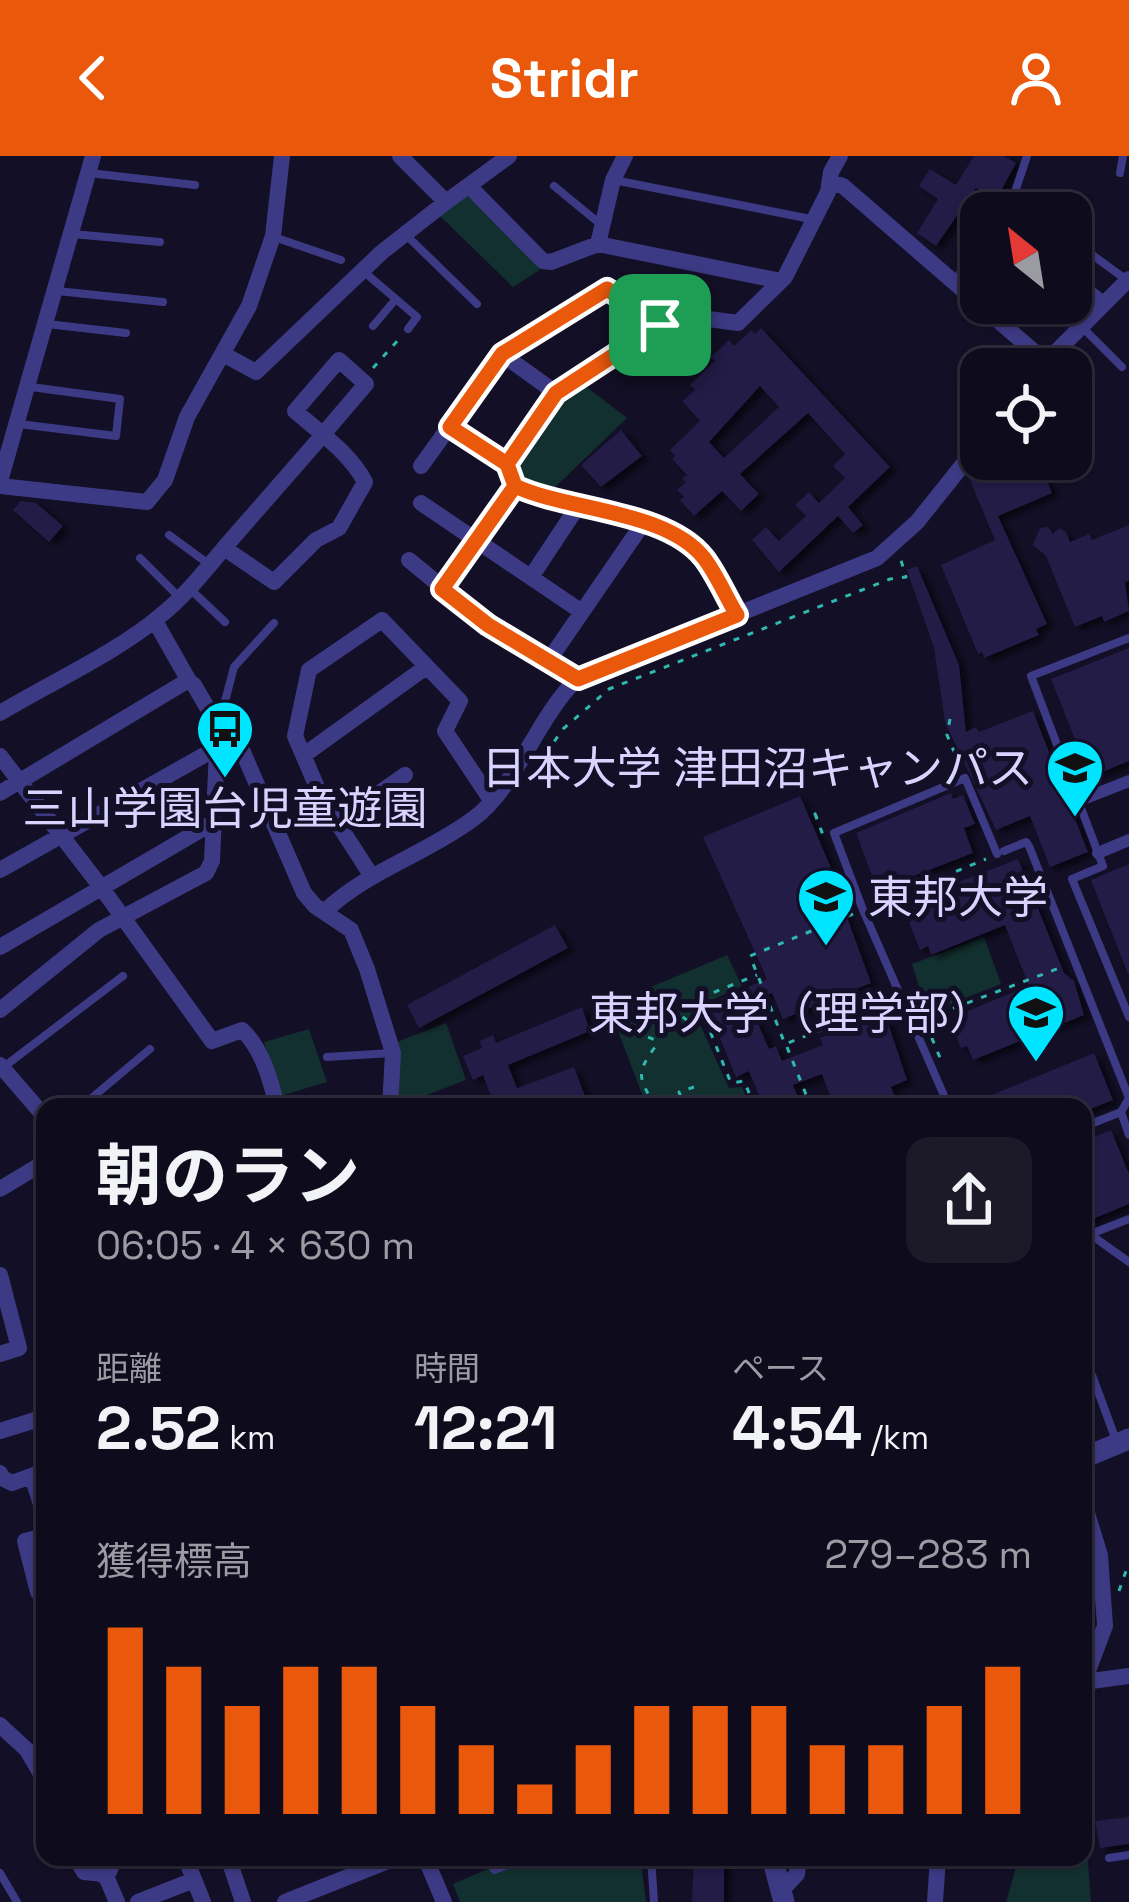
<!DOCTYPE html>
<html lang="ja">
<meta charset="utf-8">
<style>
body{margin:0;font-family:"Space Grotesk","Noto Sans JP",sans-serif;background:#1c1929;color:#f1f3f6;height:100vh;display:flex;flex-direction:column;font-size:45px;white-space:nowrap}
*{box-sizing:border-box;margin:0}
p{font-size:39px;color:#9b9ba3}
.icon{flex:none;width:66px;height:66px;fill:none;stroke:currentColor;stroke-width:2;stroke-linecap:round;stroke-linejoin:round}
.map{position:relative;flex:1;overflow:hidden}
.details{position:absolute;left:36px;top:942px;width:1056px;height:768px;display:flex;flex-direction:column;background:#0e0b1c;border-radius:24px;box-shadow:0 3px 9px #0004,0 0 0 3px #2e2b3b}
.details>*{flex:none}
.needle{width:78px;rotate:330deg}
.controls{position:absolute;left:960px;top:36px;display:grid;gap:24px}
.controls a{display:grid;place-items:center;width:132px;height:132px;border-radius:24px;background:#0e0b1c;box-shadow:0 3px 9px #0004,0 0 0 3px #2e2b3b;font-size:60px}
.pin{position:absolute;display:grid;place-items:center;width:102px;height:102px;color:#fff;margin:-51px;border-radius:24px;box-shadow:0 6px 18px #0006}
.round{display:grid;place-items:center;flex:none;width:126px;height:126px;border-radius:24px;background:#1c1929}
.summary{display:flex;align-items:center;justify-content:space-between;height:204px;padding:0 60px}
h1{font-size:66px;font-weight:700;line-height:90px}
.stats{display:grid;grid-template-columns:repeat(3,1fr);gap:18px;height:204px;padding:12px 60px}
.stats div{display:grid;align-content:center}
.stats b{font-size:60px;font-weight:700}
.stats small{font-size:33px;font-weight:400}
.stats p{font-size:33px}
.chart{height:336px;padding:24px 60px}
.chart p{display:flex;justify-content:space-between}
.chart svg{width:100%;height:216px;margin-top:12px;stroke:#ea580c;stroke-width:6}
header{display:flex;justify-content:space-between;align-items:center;height:156px;padding:0 60px;background:#ea580c;color:#fff;font-size:54px;font-weight:700}
.map>svg:first-child{display:block}
.green{fill:#12302f}
.building{fill:#241b47;fill-rule:evenodd;filter:url(#shadow)}
.lines{fill:none;stroke-linecap:round;stroke-linejoin:round}
.path{stroke:#2fb8b0;stroke-width:3;stroke-dasharray:6 9;stroke-linecap:butt}
.service{stroke:#3d3a85;stroke-width:8}
.pedestrian{stroke:#3d3a85;stroke-width:12}
.minor{stroke:#3d3a85;stroke-width:16}
.tertiary{stroke:#3d3a85;stroke-width:21}
.route-casing{stroke:#fff;stroke-width:24}
.route{stroke:#ea580c;stroke-width:15}
.labels{text-anchor:middle;stroke-width:10;stroke-linejoin:round;paint-order:stroke}
.poi-label{font-size:45px;fill:#d9d4ff;stroke:#130f26;text-anchor:end}
</style>
<header><svg class="icon" aria-label="back" viewBox="0 0 24 24"><path d="M15 5l-7 7 7 7"/></svg>Stridr<svg class="icon" aria-label="person" viewBox="0 0 24 24"><circle cx="12" cy="8" r="4"/><path d="M4 21q1-7 8-7t8 7"/></svg></header>
<div class="map">
<svg width="1129" height="1746" viewBox="0 0 1129 1746">
<defs>
<filter id="shadow"><feDropShadow dx="6" dy="4" stdDeviation="3" flood-color="#0009"/></filter>
</defs>
<rect width="100%" height="100%" fill="#130f26"/>
<path class="green" d="M466,39L544,111L513,131L439,59Z
M583,228L627,262L550,336L520,327L513,312L559,244Z
M984,781L1001,828L927,857L912,808Z
M727,799L742,830L693,853L729,932L742,931L750,951H647L608,849Z
M446,867L466,924L398,950L397,886Z
M309,873L327,926L280,940L264,886Z
M1085,1668L1091,1746H1006L1019,1701H1083Z
M516,1701H640L646,1746H460L453,1728Z"/>
<path class="building" d="M974,0H1004L1016,7L996,44L976,32L936,90L917,77L938,43L919,30L930,13L956,29Z
M761,172L890,311L848,351L863,369L853,377L838,360L779,416L752,384L766,371L779,385L806,360L795,349L809,336L819,347L845,322L833,310L845,298L808,257L740,318L759,338L741,355L722,335L694,360L680,344L684,341L677,334L686,326L682,322L687,319L672,303L675,300L670,294L700,265L682,245L695,234L690,229L715,205L711,201L729,184L734,190L751,174L755,178ZM760,230L779,251L724,302L709,286Z
M621,274L642,300L601,331L581,309Z
M988,303H1038L1052,337L998,360L1047,468L1036,473L1039,479L984,502L982,496L978,498L941,409L995,384L969,322Z
M21,345L36,347L63,370L49,386L13,354Z
M1129,369V425L1125,426L1129,455L1104,466L1102,460L1075,471L1046,400L1033,389L1040,372L1048,371L1053,378L1059,372L1066,376L1070,386L1089,378L1092,384Z
M917,410L959,509L966,576L976,571L979,576L1033,555L1088,696L1050,711L1030,660L996,674L945,566L934,492L907,414Z
M1129,492V605L1090,621L1051,523Z
M951,637L953,643L963,639L975,668L964,672L973,697L893,728L891,722L875,728L856,677Z
M800,640L848,751L844,753L871,827L783,863L772,837L749,847L769,893L776,890L782,905L823,889L820,882L833,877L834,880L885,858L907,924L891,931L899,951H834L822,918L793,929L802,951H764L749,915L736,921L706,849L767,823L703,681Z
M1018,703L1064,817L1074,825L1084,859L973,904L967,890L961,892L954,876L961,873L955,860L1029,830L1005,769L931,799L928,790L920,794L905,756L913,753L910,745Z
M1129,708V818H1128L1091,724Z
M555,769L568,792L419,872L407,849Z
M582,851L590,875L508,909L517,932L574,911L589,951H495L483,919L473,924L463,900L482,892L480,885L493,879L496,887Z
M1094,897L1113,944L1083,956V951H992L987,941Z
M1111,974L1129,1018V1048L1083,1067V986Z
M1129,1661V1688L1100,1692L1095,1665Z
M694,1701H724V1746H692Z"/>
<g class="lines">
<path class="path" d="M373,212L399,183
M950,563L947,579L960,610
M537,610L563,573L609,533L890,423L906,421L900,401
M817,662L813,653L823,679
M873,750L986,703
M853,758L750,800L785,888L891,847
M925,863L1062,811
M926,868L943,909
M787,891L811,951
M655,951C639,920 635,919 655,891V884L643,879L634,865L638,854L647,848L670,851L688,865L703,862
M673,951L682,944L679,936L694,931
M755,951L744,925L731,927L697,843L757,819
M1119,1435L1126,1415"/>
<path class="service" d="M89,17L195,29
M1120,17L1123,0
M614,24L811,63
M554,30L599,67
M1015,36L1027,0
M73,78L160,86
M405,78L477,148
M274,81L341,104
M1076,87L1128,125
M363,115L417,161L408,173
M57,135L163,146
M47,168L126,177
M1080,169L1122,211
M373,170L395,144
M1071,252L1078,259
M19,268L116,280L120,243L31,231
M169,379L210,409
M140,402L180,442
M191,434L225,466
M1129,482L1031,520L1103,710L1072,723L1129,861
M219,568L234,511L274,467
M1004,695L1026,686L1029,690L1129,942L1121,956L1129,979
M327,901L392,897
M5,910L123,820
M81,951L150,893
M256,951L276,943
M949,951L863,754L834,677L965,622L997,698
M1083,971L1121,956
M1091,1079L1129,1106
M1083,1081L1129,1063
M1092,1219L1117,1287
M43,1556L45,1558
M651,1701L654,1746
M1109,1702L1129,1699
M494,1714L531,1701
M0,1717L17,1746"/>
<path class="pedestrian" d="M1078,645L1129,625
M1098,697L1129,684"/>
<path class="minor" d="M400,0L446,46L509,0
M830,26L843,30L1046,206
M469,30L543,105L551,106L598,88L781,125
M598,88L613,24L625,0
M1071,123L1103,148
M957,129L981,94
M223,198L256,216L382,96L446,46
M502,198L556,237
M1040,212L1129,123
M450,271L507,308
M421,310L502,198L607,133L660,169
M0,325L93,0
M0,330L147,346L165,324L187,261L249,150L273,80L282,0
M421,347L582,456
M409,404L488,469L577,523
M531,421L578,350
M442,433L515,330
M737,459C726,441 717,419 704,402C667,354 568,355 515,330L507,308L556,237L660,169L694,161L738,167L785,121L828,36L831,16L840,0
M155,465L189,525
M549,504L644,366
M0,557C48,528 119,495 160,460C184,441 204,416 224,392L314,289L366,228L339,204L295,255C319,276 350,297 365,326L339,372L316,384L274,426L224,392
M304,599L426,511
M0,600L101,731L212,885L242,874C262,892 271,925 277,951
M0,637L182,528L189,525L194,529L218,570L242,594L304,737L315,750L351,774L367,813L393,897L390,951
M335,668L405,619
M0,714L215,593
M371,719L322,643L295,580L309,514L382,464L460,545L445,575L491,644
M325,755C369,714 426,698 473,663C516,632 537,561 577,523L877,402L917,366L981,286
M0,791L214,666
M0,854L99,774L206,717L212,705L218,570
M0,909L45,961
M38,1011L45,1032
M0,1033L45,1006
M0,1119L19,1192L0,1198
M0,1275L45,1261
M0,1317L2,1322L12,1327L45,1315
M32,1320L45,1361
M1083,1344L1100,1399L1105,1470L1083,1528
M45,1380L25,1385L38,1436L45,1434
M1084,1526L1129,1520
M0,1569L27,1594L45,1625
M75,1701L84,1716L105,1718L117,1746
M185,1701L203,1746
M228,1701L243,1746
M425,1701L444,1746
M782,1734L797,1718L799,1701
M138,1746L194,1724
M285,1746L398,1701
M935,1746L938,1701"/>
<path class="tertiary" d="M1083,1302L1129,1283
M772,1701L784,1746
M105,1718L113,1701"/>
</g>
<g class="lines">
<defs>
<path id="route" d="M660,169L556,237L507,308L515,330L442,433L488,469L578,523L737,459C726,441 717,419 704,402C666,354 568,355 515,330L507,308L450,271L502,198L607,133L660,169"/>
</defs>
<use href="#route" class="route-casing"/>
<use href="#route" class="route"/>
</g>
<defs>
<symbol id="bus-pin" viewBox="-11 -11 22 30"><path d="M0 17L-7.5 6A9.5 9.5 0 1 1 7.5 6Z" fill="#00e5ff" stroke="#130f26"/><path d="M-5-6H5V4H4V6H2V4H-2V6H-4V4H-5ZM-3.5-4V0h7V-4ZM-3.5 1.2v1.5H-2V1.2ZM2 1.2v1.5H3.5V1.2Z" fill="#111"/></symbol>
<symbol id="university-pin" viewBox="-11 -11 22 30"><path d="M0 17L-7.5 6A9.5 9.5 0 1 1 7.5 6Z" fill="#00e5ff" stroke="#130f26"/><path d="M0-5L7-2L0 1L-7-2ZM-4 1L0 2.5L4 1V4Q0 6-4 4Z" fill="#111"/></symbol>
</defs>
<g fill-rule="evenodd">
<use href="#bus-pin" x="192" y="540" width="66" height="90"/>
<use href="#university-pin" x="1042" y="579" width="66" height="90"/>
<use href="#university-pin" x="793" y="708" width="66" height="90"/>
<use href="#university-pin" x="1003" y="824" width="66" height="90"/>
</g>
<g class="labels">
<g class="poi-label">
<text x="1033" y="628">日本大学 津田沼キャンパス</text>
<text x="225" y="668" text-anchor="middle">三山学園台児童遊園</text>
<text x="868" y="757" text-anchor="start">東邦大学</text>
<text x="994" y="873">東邦大学（理学部）</text>
</g>
</g>
</svg>
<div class="controls">
<a><svg class="needle" viewBox="-14 -14 28 28"><path d="M0-13l5 13h-10z" fill="#e53935"/><path d="M0 13l5-13h-10z" fill="#9b9ba3"/></svg></a>
<a><svg class="icon" aria-label="locate" viewBox="0 0 24 24"><circle cx="12" cy="12" r="6"/><path d="M12 2v4M12 18v4M2 12h4M18 12h4"/></svg></a>
</div>
<div class="pin" style="left:660px;top:169px;background:#1e9e55"><svg class="icon" aria-label="arrive" viewBox="0 0 24 24"><path d="M6 21V4h12l-3 4 3 4H6"/></svg></div>
<section class="details">
<div class="summary"><div><h1>朝のラン</h1><p>06:05 · 4 × 630 m</p></div><a class="round"><svg class="icon" aria-label="share" viewBox="0 0 24 24"><path d="M12 15V3M7 8l5-5 5 5M5 13v7h14v-7"/></svg></a></div>
<div class="stats">
<div><p>距離</p><b>2.52<small> km</small></b></div>
<div><p>時間</p><b>12:21</b></div>
<div><p>ペース</p><b>4:54<small> /km</small></b></div>
</div>
<div class="chart"><p><span>獲得標高</span>279–283 m</p>
<svg viewBox="0 0 160 44" preserveAspectRatio="none"><path d="M5 44V6M15 44V14M25 44V22M35 44V14M45 44V14M55 44V22M65 44V30M75 44V38M85 44V30M95 44V22M105 44V22M115 44V22M125 44V30M135 44V30M145 44V22M155 44V14"/></svg>
</div>
</section>
</div>
